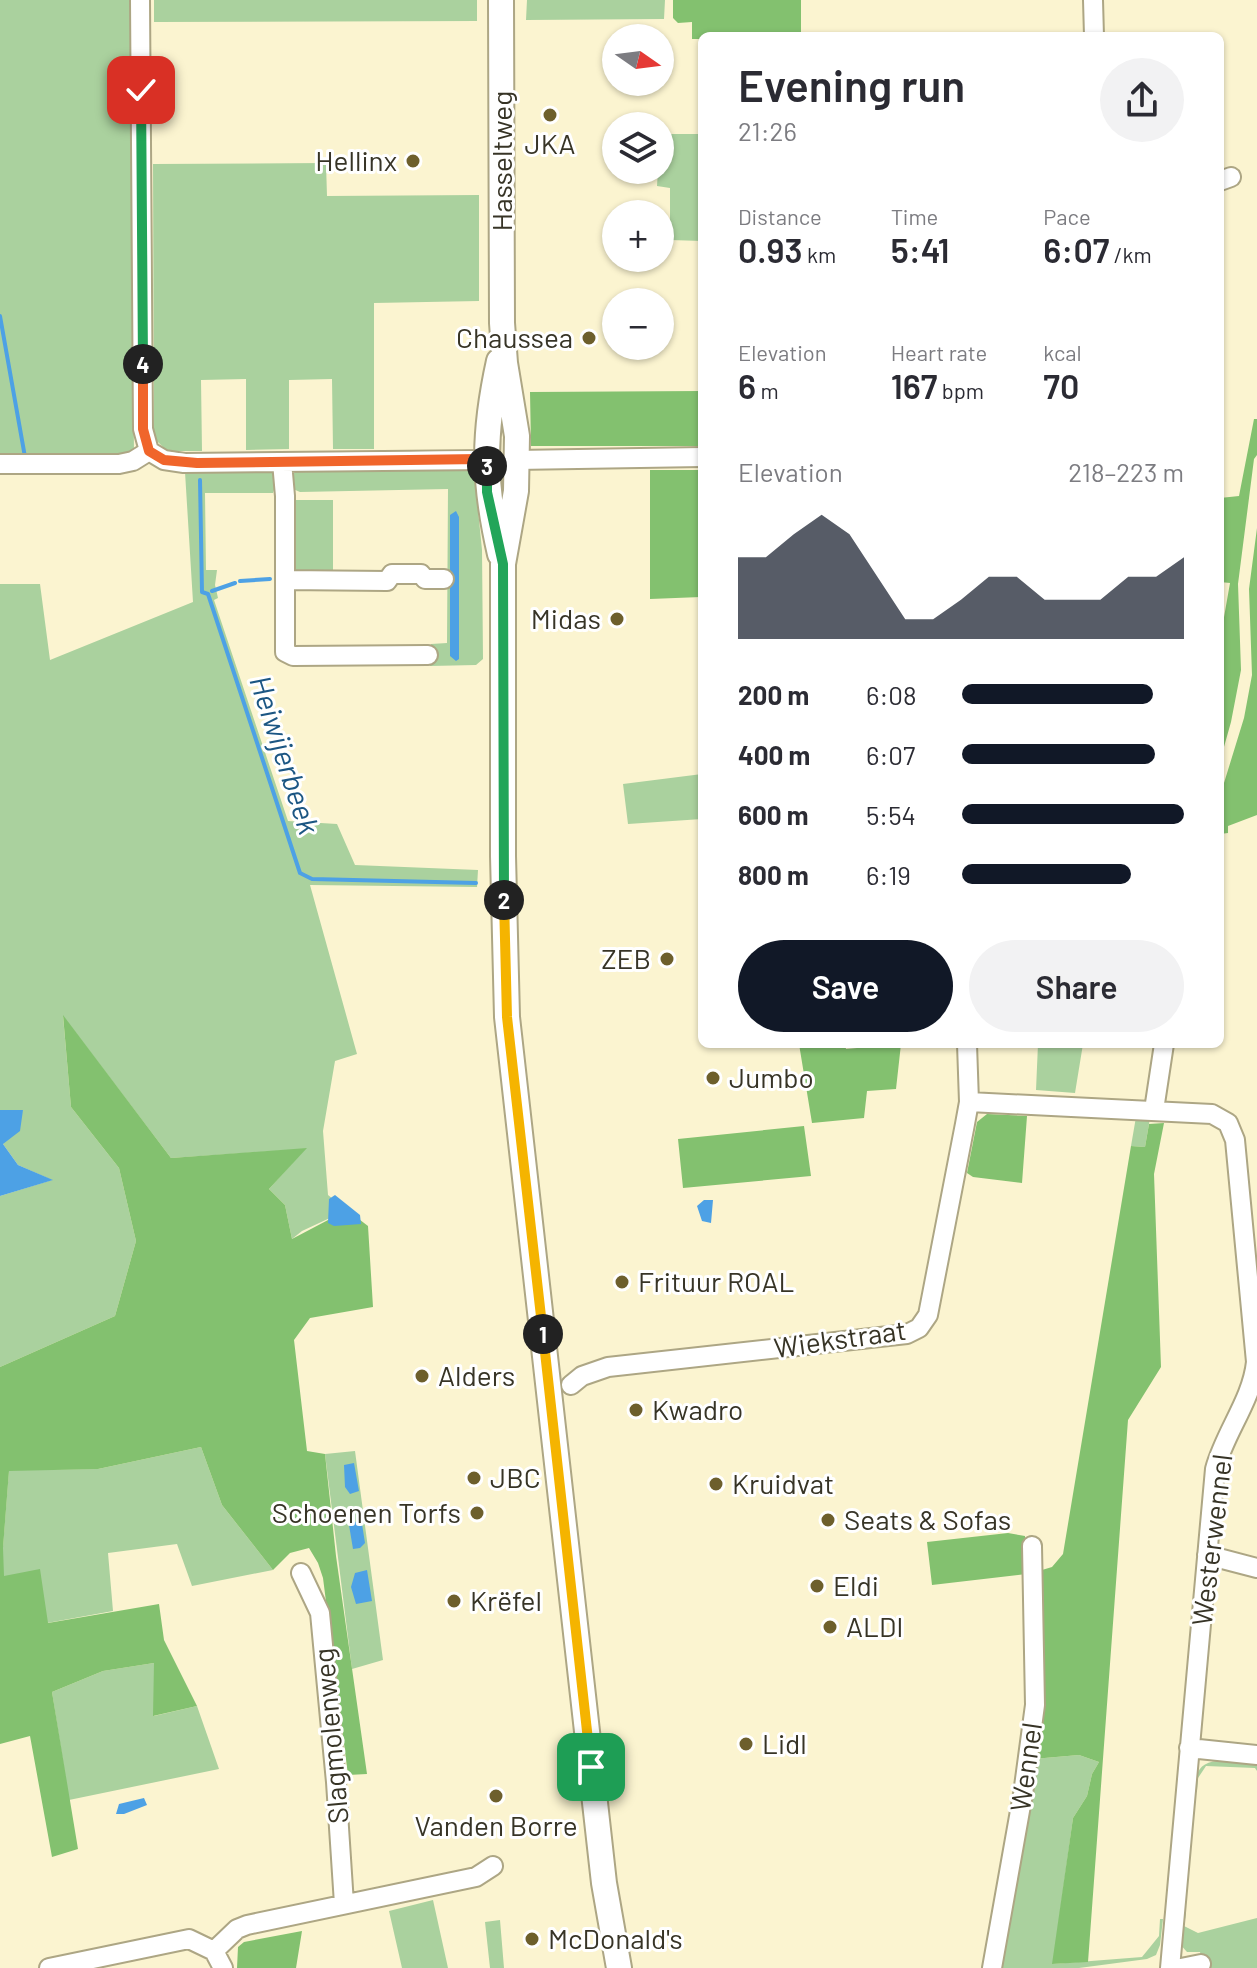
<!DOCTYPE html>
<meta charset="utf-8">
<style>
body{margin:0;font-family:Barlow,sans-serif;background:#f2f2f3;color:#2b2b33;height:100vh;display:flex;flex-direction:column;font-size:30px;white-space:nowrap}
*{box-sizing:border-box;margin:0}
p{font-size:26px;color:#7c7c81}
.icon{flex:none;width:44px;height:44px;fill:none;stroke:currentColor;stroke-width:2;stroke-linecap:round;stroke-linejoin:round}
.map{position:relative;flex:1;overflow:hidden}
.details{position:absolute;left:698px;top:32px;width:526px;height:1016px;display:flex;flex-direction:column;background:#fff;border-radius:12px;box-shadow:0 2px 6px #0004}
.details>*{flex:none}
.needle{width:52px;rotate:104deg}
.buttons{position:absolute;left:602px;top:24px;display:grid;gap:16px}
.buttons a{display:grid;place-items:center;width:72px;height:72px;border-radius:50%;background:#fff;box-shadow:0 2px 6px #0004;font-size:40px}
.pin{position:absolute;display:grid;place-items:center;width:68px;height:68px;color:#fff;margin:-34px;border-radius:16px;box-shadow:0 4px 12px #0006}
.km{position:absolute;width:40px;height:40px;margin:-20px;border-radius:50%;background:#222;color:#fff;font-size:22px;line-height:40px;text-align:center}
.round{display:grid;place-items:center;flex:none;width:84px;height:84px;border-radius:42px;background:#f2f2f3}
.summary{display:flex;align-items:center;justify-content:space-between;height:136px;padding:0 40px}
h1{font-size:44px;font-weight:600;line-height:60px}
.metrics{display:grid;grid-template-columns:repeat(3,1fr);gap:12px;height:136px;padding:8px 40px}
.metrics div{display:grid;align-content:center}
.metrics b{font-size:34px;font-weight:600}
.metrics small{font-size:22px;font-weight:400}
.metrics p{font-size:22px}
.chart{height:224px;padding:16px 40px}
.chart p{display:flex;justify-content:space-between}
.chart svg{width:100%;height:144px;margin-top:8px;fill:#111827;opacity:.7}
.button{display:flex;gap:16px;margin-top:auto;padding:16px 40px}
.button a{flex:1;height:92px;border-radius:48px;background:#111827;color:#fff;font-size:32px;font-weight:600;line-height:92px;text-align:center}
.button a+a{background:#f2f2f3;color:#2b2b33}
ul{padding:0 40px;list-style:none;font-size:26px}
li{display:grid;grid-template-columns:128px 96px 1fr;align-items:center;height:60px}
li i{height:20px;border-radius:10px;background:#111827}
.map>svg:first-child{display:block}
.green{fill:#aad19e}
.forest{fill:#83c16f}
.water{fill:#4da1e5}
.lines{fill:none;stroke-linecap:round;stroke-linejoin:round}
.stream{stroke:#4da1e5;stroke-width:4}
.minor-casing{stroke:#ada684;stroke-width:22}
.major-casing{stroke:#ada684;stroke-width:28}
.minor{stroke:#fff;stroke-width:18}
.major{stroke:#fff;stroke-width:24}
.split-1-casing{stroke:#fff;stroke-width:16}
.split-2-casing{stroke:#fff;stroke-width:16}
.split-3-casing{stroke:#fff;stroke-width:16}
.split-4-casing{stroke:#fff;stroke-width:16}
.split-5-casing{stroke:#fff;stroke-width:16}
.split-1{stroke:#f5b400;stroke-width:10}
.split-2{stroke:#f5b400;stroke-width:10}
.split-3{stroke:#22a559;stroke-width:10}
.split-4{stroke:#f0652b;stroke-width:10}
.split-5{stroke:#22a559;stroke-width:10}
.poi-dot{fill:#6d5f2c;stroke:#fff;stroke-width:3}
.labels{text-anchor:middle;stroke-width:6;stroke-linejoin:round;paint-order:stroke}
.poi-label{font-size:28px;fill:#373426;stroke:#fff;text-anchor:start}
.street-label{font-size:28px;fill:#373426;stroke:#fff}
.water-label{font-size:30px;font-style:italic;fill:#1b5683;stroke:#fff}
</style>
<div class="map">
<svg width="1257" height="1968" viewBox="0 0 1257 1968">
<rect width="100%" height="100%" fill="#fbf4d0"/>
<path class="green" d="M0,0H131L134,457H0Z
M154,0H477V21L154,22Z
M527,0H665L664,19L526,20Z
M660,134H702V241L670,240V188L657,186L658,170H660Z
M326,163L327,196L479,195V301L374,303V449H333L332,379L289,380V449L246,450V379L201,380L202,451H167L154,438L153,164Z
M465,466L474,470L482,550L483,659L476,665L430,666L431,644L447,643L448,489L300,492L293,489L292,475L297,470Z
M272,470L277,475L279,489L274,490L273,493H205L206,570H217L215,585L218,598L214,600L288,821L337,824L355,865L478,870L477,887L310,885L357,1054L335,1061L323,1131L328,1195L347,1210L302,1231L292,1239L285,1205L269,1189L305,1149L171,1158L63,1016L71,1107L119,1168L136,1241L115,1316L0,1367V1196L52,1180L18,1165L3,1144L23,1110H0V584H40L50,660L193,602L185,472Z
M296,500H333V570L324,577L290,569V509Z
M702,774V819L628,824L623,784Z
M1038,1044H1083L1075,1093L1036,1090Z
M1136,1117L1150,1118L1145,1147L1131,1146Z
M201,1447L222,1505L273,1570L192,1586L177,1544L108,1553L113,1611L47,1623L0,1585L9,1470L98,1469Z
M355,1451L383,1660L352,1669L325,1454Z
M154,1663V1716L197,1706L219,1769L69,1800L52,1692L103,1671Z
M1079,1755L1099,1762L1092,1774L1087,1796L1073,1818L1053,1964L1142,1957L1159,1936L1160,1919H1163L1160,1945L1156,1955L1147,1959L1079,1968H994L1033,1759Z
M1218,1761L1257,1764V1771L1255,1768L1206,1766L1198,1778L1197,1790L1194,1788C1196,1772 1200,1762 1218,1761Z
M433,1900L448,1968H402L389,1911Z
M1182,1913H1186L1184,1926L1198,1933L1257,1918V1968H1204L1200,1952H1187L1179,1943Z
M500,1920L504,1968H490L485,1922Z"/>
<path class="forest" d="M673,0H801V36H702V39H692V22L678,23L673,18Z
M702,391V446H531L530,392Z
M1254,419H1257V455L1254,459L1238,584L1241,670L1231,722L1220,761V640L1230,583L1220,582V498L1239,496Z
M650,470H702V611L701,597L650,599Z
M1257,528V815L1228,826V833L1220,834V796L1244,718L1252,675L1249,589Z
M63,1015L171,1158L307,1148L269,1189L285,1205L292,1239L347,1210L368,1226L373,1307L310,1318L294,1340L307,1451L325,1454L336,1556L367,1774L348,1775L323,1578L318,1563L309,1548L290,1553L273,1570L222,1505L201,1447L98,1469L9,1471L3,1548L4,1576L40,1569L48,1623L159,1604L164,1640L197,1706L153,1716L154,1663L103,1671L52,1692L78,1849L52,1857L30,1736L0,1744V1367L115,1316L136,1241L119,1168L71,1107Z
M799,1044H845L846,1049L901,1044L896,1089L867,1091L864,1118L812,1123Z
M987,1114L1027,1116L1022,1183L973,1177L967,1173L977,1122Z
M1164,1123L1154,1174L1161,1367L1128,1420L1088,1962L1052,1964L1073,1818L1087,1796L1092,1774L1099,1762L1079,1755L1033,1759L1039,1579L1042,1570L1052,1567L1063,1554L1131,1146L1145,1147L1149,1124Z
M804,1126L811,1176L683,1188L678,1139Z
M1008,1533L1025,1536L1026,1574L932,1585L927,1542Z
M302,1931L296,1968H237L238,1947L244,1942Z"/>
<path class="water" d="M456,511L459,517V659L456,661L450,656V515Z
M0,1110H23L20,1131L3,1144L18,1165L53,1180L0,1196Z
M335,1195L360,1215L361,1224L334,1226L328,1223L329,1199Z
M704,1200H713L711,1223L702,1221L697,1206Z
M354,1463L359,1491L350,1494L345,1487L344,1465Z
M353,1521L362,1524L365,1543L360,1548L353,1549L349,1525Z
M367,1570L372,1601L356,1604L351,1587L355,1573Z
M144,1798L147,1805L124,1814H116L119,1804Z"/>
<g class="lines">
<path class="stream" d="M0,316L25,457H27
M200,480L202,592L208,594L300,873L312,879L476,883
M240,581L270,579
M212,591L235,583"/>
<defs>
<path id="minor" d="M140,0L143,429L149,451
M1093,0L1094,36
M1220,181L1231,177
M149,451L164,460L184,463L487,460
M516,460L702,457
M282,462L285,496V652L293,656L428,655
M0,464H119L133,461L149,451
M285,580L387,581L392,574H421L425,579H444
M969,1102L1212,1114L1228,1123L1235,1140L1256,1362C1252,1400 1225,1432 1215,1469L1170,1968
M1154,1110L1164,1044
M571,1385L582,1376L608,1367L907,1334L919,1328L928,1315L965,1124L969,1102L967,1044
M1207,1555L1257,1568
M301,1573L320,1613L336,1782L344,1904
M1189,1748L1257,1755
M214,1951L237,1929L247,1925L476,1877L493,1866
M49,1968L189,1939L214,1951L223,1968
M992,1968L1023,1794L1035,1705L1032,1546
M1181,1968L1201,1964"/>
<path id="major" d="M501,0L502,323L505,363L517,436L516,491L503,564V856L507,1017L604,1883L619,1968
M499,361C483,434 483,481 500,554"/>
</defs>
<use href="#minor" class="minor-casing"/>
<use href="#major" class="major-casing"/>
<use href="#minor" class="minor"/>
<use href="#major" class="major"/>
</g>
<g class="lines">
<defs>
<path id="split-1" d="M543,1334L591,1767"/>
<path id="split-2" d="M504,900L507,1017L543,1334"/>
<path id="split-3" d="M487,466V492L503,564L504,900"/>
<path id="split-4" d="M143,364V429L149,451L164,460L197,463L479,459L487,460V466"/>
<path id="split-5" d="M141,90L143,364"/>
</defs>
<use href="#split-1" class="split-1-casing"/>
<use href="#split-2" class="split-2-casing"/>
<use href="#split-3" class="split-3-casing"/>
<use href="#split-4" class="split-4-casing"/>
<use href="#split-5" class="split-5-casing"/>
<use href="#split-1" class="split-1"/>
<use href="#split-2" class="split-2"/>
<use href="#split-3" class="split-3"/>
<use href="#split-4" class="split-4"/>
<use href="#split-5" class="split-5"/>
</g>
<g class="poi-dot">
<circle cx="550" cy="115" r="8"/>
<circle cx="413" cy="161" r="8"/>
<circle cx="589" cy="338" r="8"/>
<circle cx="617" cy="619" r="8"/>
<circle cx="667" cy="959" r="8"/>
<circle cx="713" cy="1078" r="8"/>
<circle cx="622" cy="1282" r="8"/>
<circle cx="422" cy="1376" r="8"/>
<circle cx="636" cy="1410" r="8"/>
<circle cx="474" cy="1478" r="8"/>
<circle cx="716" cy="1484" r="8"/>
<circle cx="477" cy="1513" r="8"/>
<circle cx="828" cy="1520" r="8"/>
<circle cx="817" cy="1586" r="8"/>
<circle cx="454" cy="1601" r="8"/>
<circle cx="830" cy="1627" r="8"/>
<circle cx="746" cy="1744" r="8"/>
<circle cx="496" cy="1796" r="8"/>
<circle cx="532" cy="1939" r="8"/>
</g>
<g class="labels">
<g class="poi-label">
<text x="550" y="154" text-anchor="middle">JKA</text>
<text x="397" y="171" text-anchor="end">Hellinx</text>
<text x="573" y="348" text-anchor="end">Chaussea</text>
<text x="601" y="629" text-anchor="end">Midas</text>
<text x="651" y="969" text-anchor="end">ZEB</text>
<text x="729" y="1088">Jumbo</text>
<text x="638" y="1292">Frituur ROAL</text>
<text x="438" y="1386">Alders</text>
<text x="652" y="1420">Kwadro</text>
<text x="490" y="1488">JBC</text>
<text x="732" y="1494">Kruidvat</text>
<text x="461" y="1523" text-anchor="end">Schoenen Torfs</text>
<text x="844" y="1530">Seats &amp; Sofas</text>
<text x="833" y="1596">Eldi</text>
<text x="470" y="1611">Krëfel</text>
<text x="846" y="1637">ALDI</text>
<text x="762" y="1754">Lidl</text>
<text x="496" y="1836" text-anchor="middle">Vanden Borre</text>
<text x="548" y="1949">McDonald's</text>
</g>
<g class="street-label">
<text transform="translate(502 161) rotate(-90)" y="10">Hasseltweg</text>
<text transform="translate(840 1339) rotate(-8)" y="10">Wiekstraat</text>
<text transform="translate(1212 1540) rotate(-83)" y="10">Westerwennel</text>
<text transform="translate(331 1736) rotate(-95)" y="10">Slagmolenweg</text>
<text transform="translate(1026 1767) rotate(-82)" y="10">Wennel</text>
</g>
<g class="water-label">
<text transform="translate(284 755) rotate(72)" y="10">Heiwijerbeek</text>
</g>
</g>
</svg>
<div class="buttons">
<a><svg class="needle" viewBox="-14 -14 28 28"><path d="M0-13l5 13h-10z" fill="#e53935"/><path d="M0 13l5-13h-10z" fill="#7c7c81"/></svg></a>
<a><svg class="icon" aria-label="layers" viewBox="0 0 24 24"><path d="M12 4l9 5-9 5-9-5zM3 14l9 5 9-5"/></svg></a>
<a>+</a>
<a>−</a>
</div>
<div class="pin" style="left:591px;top:1767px;background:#1e9e55"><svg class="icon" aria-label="arrive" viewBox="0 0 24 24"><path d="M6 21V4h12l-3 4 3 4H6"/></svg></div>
<div class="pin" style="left:141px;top:90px;background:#d93025"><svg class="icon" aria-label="check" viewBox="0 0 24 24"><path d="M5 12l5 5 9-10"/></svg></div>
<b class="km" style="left:543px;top:1334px">1</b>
<b class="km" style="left:504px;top:900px">2</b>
<b class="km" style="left:487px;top:466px">3</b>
<b class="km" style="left:143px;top:364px">4</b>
<section class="details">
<div class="summary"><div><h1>Evening run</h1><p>21:26</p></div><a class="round"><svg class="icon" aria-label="share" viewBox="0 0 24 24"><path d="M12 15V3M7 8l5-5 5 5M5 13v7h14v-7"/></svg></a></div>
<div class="metrics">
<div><p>Distance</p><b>0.93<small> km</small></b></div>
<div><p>Time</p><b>5:41</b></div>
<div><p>Pace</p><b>6:07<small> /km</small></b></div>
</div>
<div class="metrics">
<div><p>Elevation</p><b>6<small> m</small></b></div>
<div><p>Heart rate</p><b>167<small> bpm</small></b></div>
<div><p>kcal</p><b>70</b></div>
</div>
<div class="chart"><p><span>Elevation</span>218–223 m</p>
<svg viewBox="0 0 160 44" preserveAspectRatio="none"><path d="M0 44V19L10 19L20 12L30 6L40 12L50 25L60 38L70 38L80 32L90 25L100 25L110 32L120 32L130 32L140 25L150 25L160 19V44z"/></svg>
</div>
<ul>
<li><b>200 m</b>6:08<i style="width:86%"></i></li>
<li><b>400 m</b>6:07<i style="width:87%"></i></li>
<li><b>600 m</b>5:54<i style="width:100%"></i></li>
<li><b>800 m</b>6:19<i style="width:76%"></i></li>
</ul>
<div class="button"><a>Save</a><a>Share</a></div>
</section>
</div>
